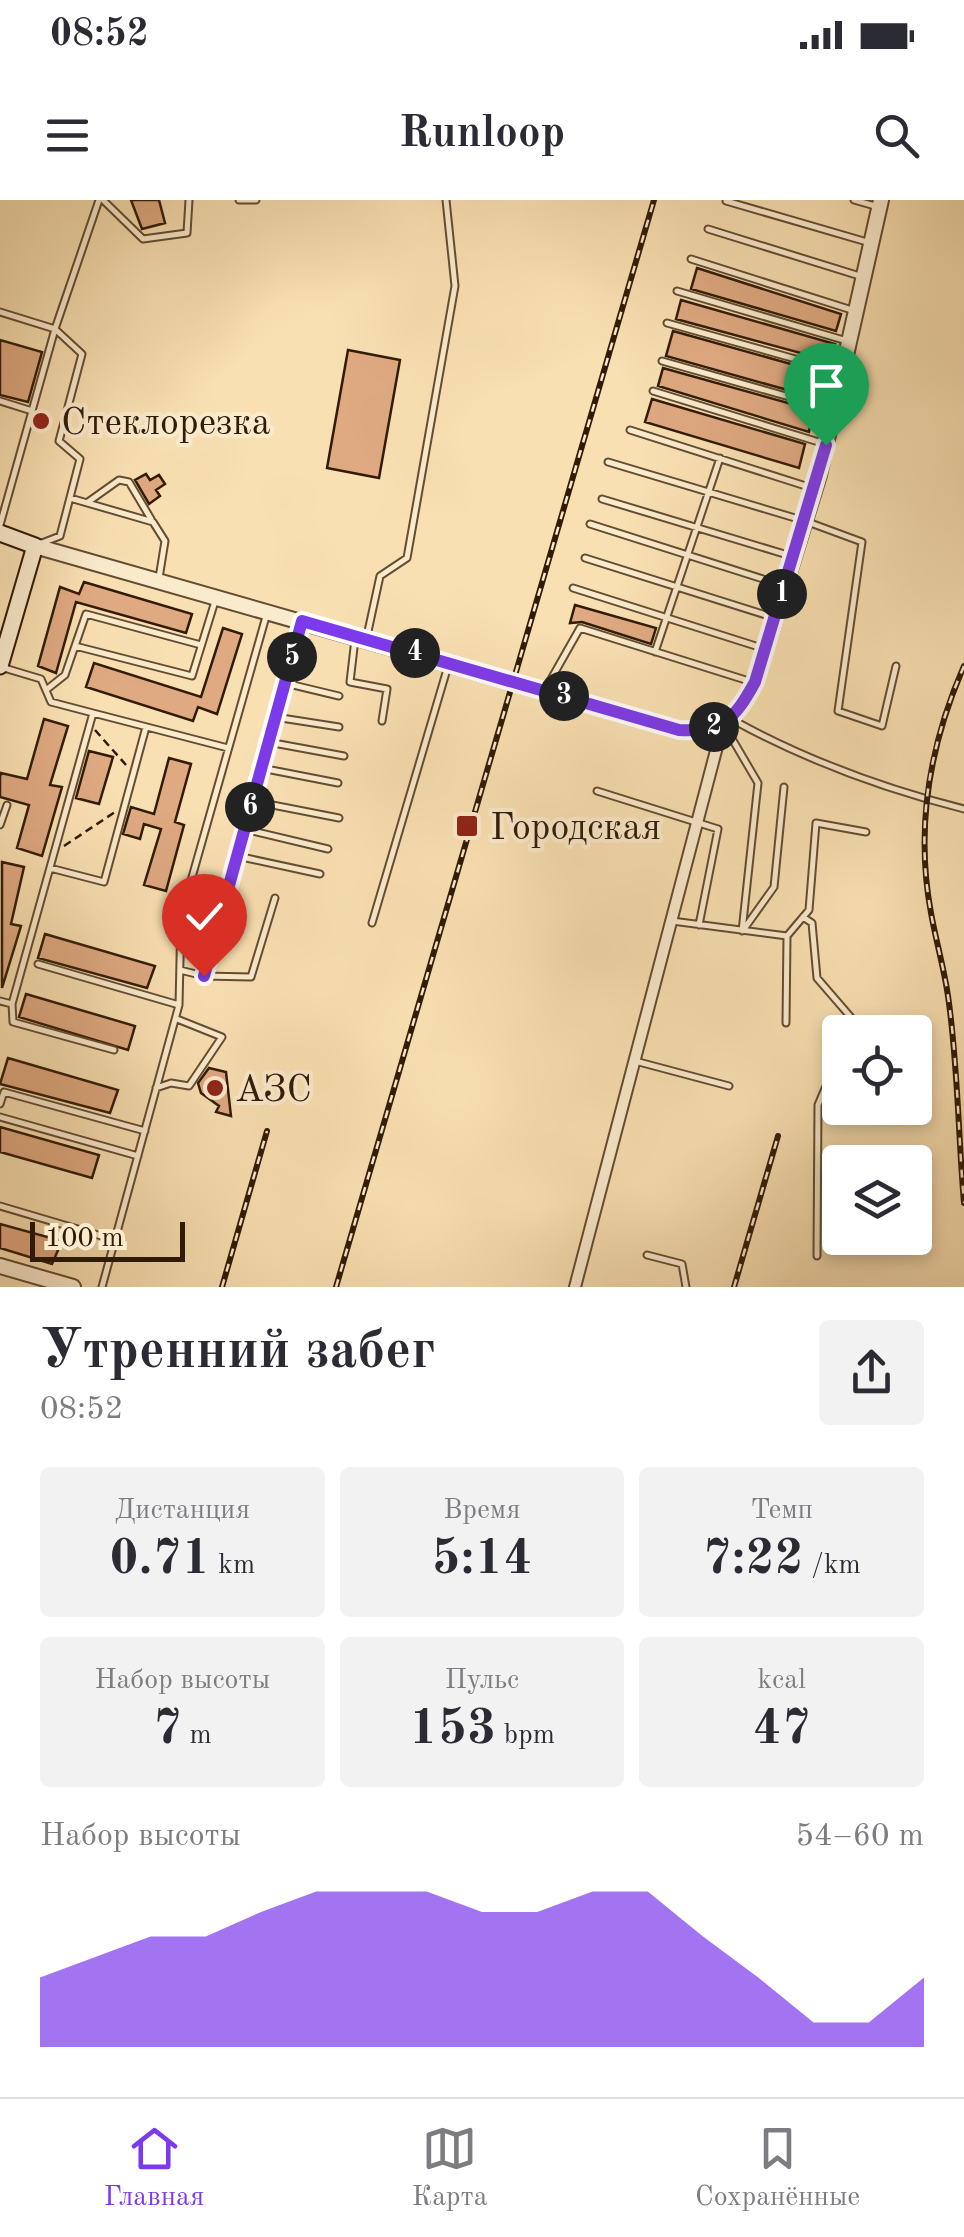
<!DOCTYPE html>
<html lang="ru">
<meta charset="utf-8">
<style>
body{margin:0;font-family:"Old Standard TT",serif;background:#f2f2f3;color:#2b2b33;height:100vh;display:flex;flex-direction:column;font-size:38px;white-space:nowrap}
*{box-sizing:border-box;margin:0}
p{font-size:32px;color:#7c7c81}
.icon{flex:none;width:55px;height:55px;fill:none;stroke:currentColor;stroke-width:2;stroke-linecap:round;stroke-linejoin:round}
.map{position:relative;height:1087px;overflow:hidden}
.side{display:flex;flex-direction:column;background:#fff;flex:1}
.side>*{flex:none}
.fabs{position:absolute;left:822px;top:815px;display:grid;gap:20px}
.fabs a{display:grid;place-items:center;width:110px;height:110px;border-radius:10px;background:#fff;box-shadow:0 5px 15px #0003;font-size:50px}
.scale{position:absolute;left:30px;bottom:25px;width:155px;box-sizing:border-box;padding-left:10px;border:5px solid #311b06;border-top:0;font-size:28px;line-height:35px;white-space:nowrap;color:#311b06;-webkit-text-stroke:8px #fbebcd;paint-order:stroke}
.pin{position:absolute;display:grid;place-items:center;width:85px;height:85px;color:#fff;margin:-102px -42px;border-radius:50% 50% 50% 0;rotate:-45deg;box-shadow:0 0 10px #0007}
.pin .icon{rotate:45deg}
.km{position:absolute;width:50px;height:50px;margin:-25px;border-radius:50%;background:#222;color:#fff;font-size:28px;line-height:50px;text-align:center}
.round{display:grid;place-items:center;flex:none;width:105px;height:105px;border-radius:10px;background:#f2f2f3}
.summary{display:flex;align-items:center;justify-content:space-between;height:170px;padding:0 40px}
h1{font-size:55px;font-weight:700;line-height:75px}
.figures{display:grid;grid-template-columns:repeat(3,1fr);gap:15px;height:170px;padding:10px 40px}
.figures div{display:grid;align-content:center;border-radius:10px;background:#f2f2f3;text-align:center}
.figures b{font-size:50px;font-weight:700}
.figures small{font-size:28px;font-weight:400}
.figures p{font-size:28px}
.chart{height:280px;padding:20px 40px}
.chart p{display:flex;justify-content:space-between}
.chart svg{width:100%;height:180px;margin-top:10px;fill:#7c3aed;opacity:.7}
.status{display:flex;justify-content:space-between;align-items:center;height:70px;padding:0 50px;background:#fff;direction:ltr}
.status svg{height:28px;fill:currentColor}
header{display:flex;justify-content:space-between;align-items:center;height:130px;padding:0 40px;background:#fff;font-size:45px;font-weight:700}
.menu{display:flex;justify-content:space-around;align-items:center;height:140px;border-top:2px solid #e1e1e2;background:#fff;font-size:28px;color:#7c7c81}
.menu a{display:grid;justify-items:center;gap:5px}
.menu .current{color:#7c3aed}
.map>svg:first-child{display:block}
.building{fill:#dfa981;stroke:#311b06;stroke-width:2.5}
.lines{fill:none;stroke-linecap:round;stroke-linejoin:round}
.service-casing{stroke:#634c31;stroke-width:9}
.minor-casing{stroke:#634c31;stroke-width:14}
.tertiary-casing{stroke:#634c31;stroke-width:18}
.secondary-casing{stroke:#311b06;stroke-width:19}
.path{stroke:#311b06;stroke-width:2.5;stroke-dasharray:8 5;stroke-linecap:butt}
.service{stroke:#fbebcd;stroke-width:5}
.minor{stroke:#fbebcd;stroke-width:10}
.tertiary{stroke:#fbebcd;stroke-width:14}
.secondary{stroke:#fbebcd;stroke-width:15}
.rail-casing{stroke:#311b06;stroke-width:6}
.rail{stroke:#fbebcd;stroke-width:2.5;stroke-dasharray:8;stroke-linecap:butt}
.route-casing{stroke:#fff;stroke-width:20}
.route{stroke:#7c3aed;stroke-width:12}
.poi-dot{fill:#8f2418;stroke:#fbebcd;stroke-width:4}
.labels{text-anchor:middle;stroke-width:8;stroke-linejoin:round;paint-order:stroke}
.poi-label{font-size:38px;fill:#311b06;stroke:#fbebcd;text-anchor:start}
</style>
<div class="status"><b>08:52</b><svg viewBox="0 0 49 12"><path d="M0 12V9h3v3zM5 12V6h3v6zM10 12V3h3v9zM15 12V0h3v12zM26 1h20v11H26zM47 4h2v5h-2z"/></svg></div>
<header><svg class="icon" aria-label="menu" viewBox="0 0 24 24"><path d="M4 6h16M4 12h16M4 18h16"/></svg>Runloop<svg class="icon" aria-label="search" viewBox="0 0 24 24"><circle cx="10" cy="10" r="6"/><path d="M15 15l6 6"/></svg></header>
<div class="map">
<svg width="964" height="1087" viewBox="0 0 964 1087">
<rect width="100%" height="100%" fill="#f9e0b2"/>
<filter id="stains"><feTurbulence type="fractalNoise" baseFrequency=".002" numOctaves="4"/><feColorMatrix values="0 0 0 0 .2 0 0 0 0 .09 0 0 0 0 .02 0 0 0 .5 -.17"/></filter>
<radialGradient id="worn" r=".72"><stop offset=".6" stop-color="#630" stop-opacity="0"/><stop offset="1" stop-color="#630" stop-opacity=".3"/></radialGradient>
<path class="building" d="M131,0H159L165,23L142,29Z
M697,68L841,114L836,131L691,89Z
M681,100L835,144L830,161L676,119Z
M673,131L823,173L816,198L666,156Z
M0,140L42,152L28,202L0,195Z
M348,150L400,160L379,278L327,268Z
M663,168L813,210L809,232L658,186Z
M652,199L805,244L799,268L645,222Z
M146,274L150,280L159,275L165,284L156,290L160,296L149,304L135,280Z
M84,382L192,414L186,433L76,402L56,473L38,466L60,387L79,394Z
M575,405L656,428L651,444L582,422L570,423Z
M223,428L242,434L217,514L198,507L193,521L86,487L94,463L201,497Z
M44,519L68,526L50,585L62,587L42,656L17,648L29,605L0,597V577L1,573L27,579Z
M89,551L113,557L99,604L76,598Z
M169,558L191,564L175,622L184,625L166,691L144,685L161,629L144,624L140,639L123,634L131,607L154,614Z
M2,662L24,667L11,724L21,726L2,788Z
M45,734L155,766L147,788L38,758Z
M26,794L135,826L128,850L19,817Z
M8,858L118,890L110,913L0,884Z
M209,868L226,872L231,916L216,912L219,906L201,893L198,883Z
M0,927L99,955L92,978L0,952Z
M0,1024L62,1041L52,1064L0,1048Z"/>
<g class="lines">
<defs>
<path id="service" d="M103,0L143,39L187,33L189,0
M239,0H256
M854,0L875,6
M726,1L867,42
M708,29L863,77
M691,59L855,111
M677,91L847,141
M0,112L55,129L82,154L59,241L80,259L60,336L42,343
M667,123L842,172
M662,161L832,209
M653,191L822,243
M0,201L32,211
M630,230L812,288
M608,262L805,321L862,342L838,511L882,526L896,466
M70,298L153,322L165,341L159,378
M602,299L791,356
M88,302L119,280L129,282L151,319
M590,324L782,385
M0,325L55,129L99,0
M585,358L772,417
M573,388L762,448
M367,436L380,376L407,358L455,86L446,0
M355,439L350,482L387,489L382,521
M75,446L192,476L216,398
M655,452L720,258
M1,467L41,479L51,502L93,513L12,804
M285,483L339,496
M546,488L580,428L752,482
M46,490L65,475L86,414L201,445
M93,513L228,548
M275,517L339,527
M733,520C804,559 885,589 964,609
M724,525L758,583L742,731
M268,542L344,556
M261,568L338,583
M597,591L718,629L699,725
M252,601L339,618
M0,625L7,605
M244,629L328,649
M237,656L320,674
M50,668L104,682L146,527
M803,717L812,723L817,778L855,822L851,832
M672,721L787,736L786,823
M372,723L448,466
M744,729L774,687L784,587
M787,736L809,710L816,623L866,632
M38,764L179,805
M180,770L204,776L251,777L275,698
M204,776L301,422
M0,801L12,804L13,822L114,850
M635,861L729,886
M156,888L171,883L189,886L222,837L177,819
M0,904L4,892L145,931
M0,917L138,956
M0,1006L115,1040
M647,1055L682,1064L686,1087
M817,1056L818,905L840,853
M102,1087L179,805L181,716L267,413"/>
<path id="minor" d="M575,1087L723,524"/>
<path id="tertiary" d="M35,346L679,530L703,531L723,524L734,515L755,483L819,275L881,0
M0,1066L73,1087"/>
<path id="secondary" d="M0,333L35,346L0,466"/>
</defs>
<use href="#service" class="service-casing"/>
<use href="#minor" class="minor-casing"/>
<use href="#tertiary" class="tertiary-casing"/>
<use href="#secondary" class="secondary-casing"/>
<path class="path" d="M95,530L126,565
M64,646L115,612"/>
<use href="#service" class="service"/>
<use href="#minor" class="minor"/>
<use href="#tertiary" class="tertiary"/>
<use href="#secondary" class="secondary"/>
<defs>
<path id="rail" d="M964,466C929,546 915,627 931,713C936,741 944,768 948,796C958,864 958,934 964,1003
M222,1087L267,931
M336,1087L654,0
M734,1087L778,936"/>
</defs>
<use href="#rail" class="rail-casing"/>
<use href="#rail" class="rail"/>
</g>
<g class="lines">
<defs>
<path id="route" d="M204,776L302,421L679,530C723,532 734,520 755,482L826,245"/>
</defs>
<use href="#route" class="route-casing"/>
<use href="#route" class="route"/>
</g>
<g class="poi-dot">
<circle cx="41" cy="221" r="10"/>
<rect x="455" y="614" width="24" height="24" rx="5"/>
<circle cx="215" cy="888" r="10"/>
</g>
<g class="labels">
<g class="poi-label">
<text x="61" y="234">Стеклорезка</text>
<text x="490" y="639">Городская</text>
<text x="235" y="901">АЗС</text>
</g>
</g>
<rect width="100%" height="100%" filter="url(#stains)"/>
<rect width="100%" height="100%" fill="url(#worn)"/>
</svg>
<div class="fabs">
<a><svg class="icon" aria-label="locate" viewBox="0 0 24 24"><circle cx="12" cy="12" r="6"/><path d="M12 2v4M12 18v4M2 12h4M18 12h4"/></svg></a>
<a><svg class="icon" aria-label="layers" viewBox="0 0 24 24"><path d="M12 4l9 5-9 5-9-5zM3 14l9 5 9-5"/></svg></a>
</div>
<div class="scale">100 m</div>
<div class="pin" style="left:826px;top:245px;background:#1e9e55"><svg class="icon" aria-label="arrive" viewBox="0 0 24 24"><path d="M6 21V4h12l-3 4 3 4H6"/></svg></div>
<div class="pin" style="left:204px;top:776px;background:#d93025"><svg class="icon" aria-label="check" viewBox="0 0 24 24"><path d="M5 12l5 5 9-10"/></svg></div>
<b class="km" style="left:782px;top:394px">1</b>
<b class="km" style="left:714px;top:527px">2</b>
<b class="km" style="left:564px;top:496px">3</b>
<b class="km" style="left:415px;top:453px">4</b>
<b class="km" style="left:292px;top:457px">5</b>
<b class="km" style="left:250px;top:607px">6</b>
</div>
<section class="side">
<div class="summary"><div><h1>Утренний забег</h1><p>08:52</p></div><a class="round"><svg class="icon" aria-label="share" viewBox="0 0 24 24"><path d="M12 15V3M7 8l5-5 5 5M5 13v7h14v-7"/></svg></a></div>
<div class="figures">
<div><p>Дистанция</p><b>0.71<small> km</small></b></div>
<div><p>Время</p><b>5:14</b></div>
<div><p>Темп</p><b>7:22<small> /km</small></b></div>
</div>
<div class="figures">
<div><p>Набор высоты</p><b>7<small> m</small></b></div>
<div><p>Пульс</p><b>153<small> bpm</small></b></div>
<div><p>kcal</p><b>47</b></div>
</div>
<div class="chart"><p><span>Набор высоты</span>54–60 m</p>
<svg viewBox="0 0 160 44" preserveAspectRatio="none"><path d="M0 44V27L10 22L20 17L30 17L40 11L50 6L60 6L70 6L80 11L90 11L100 6L110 6L120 17L130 27L140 38L150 38L160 27V44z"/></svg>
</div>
</section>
<nav class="menu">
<a class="current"><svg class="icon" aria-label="home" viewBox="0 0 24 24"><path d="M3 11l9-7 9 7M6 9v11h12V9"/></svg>Главная</a>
<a><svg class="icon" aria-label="map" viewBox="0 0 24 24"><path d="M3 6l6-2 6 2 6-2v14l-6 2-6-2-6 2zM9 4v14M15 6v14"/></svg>Карта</a>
<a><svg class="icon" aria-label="saved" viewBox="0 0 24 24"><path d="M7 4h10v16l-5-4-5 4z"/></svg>Сохранённые</a>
</nav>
